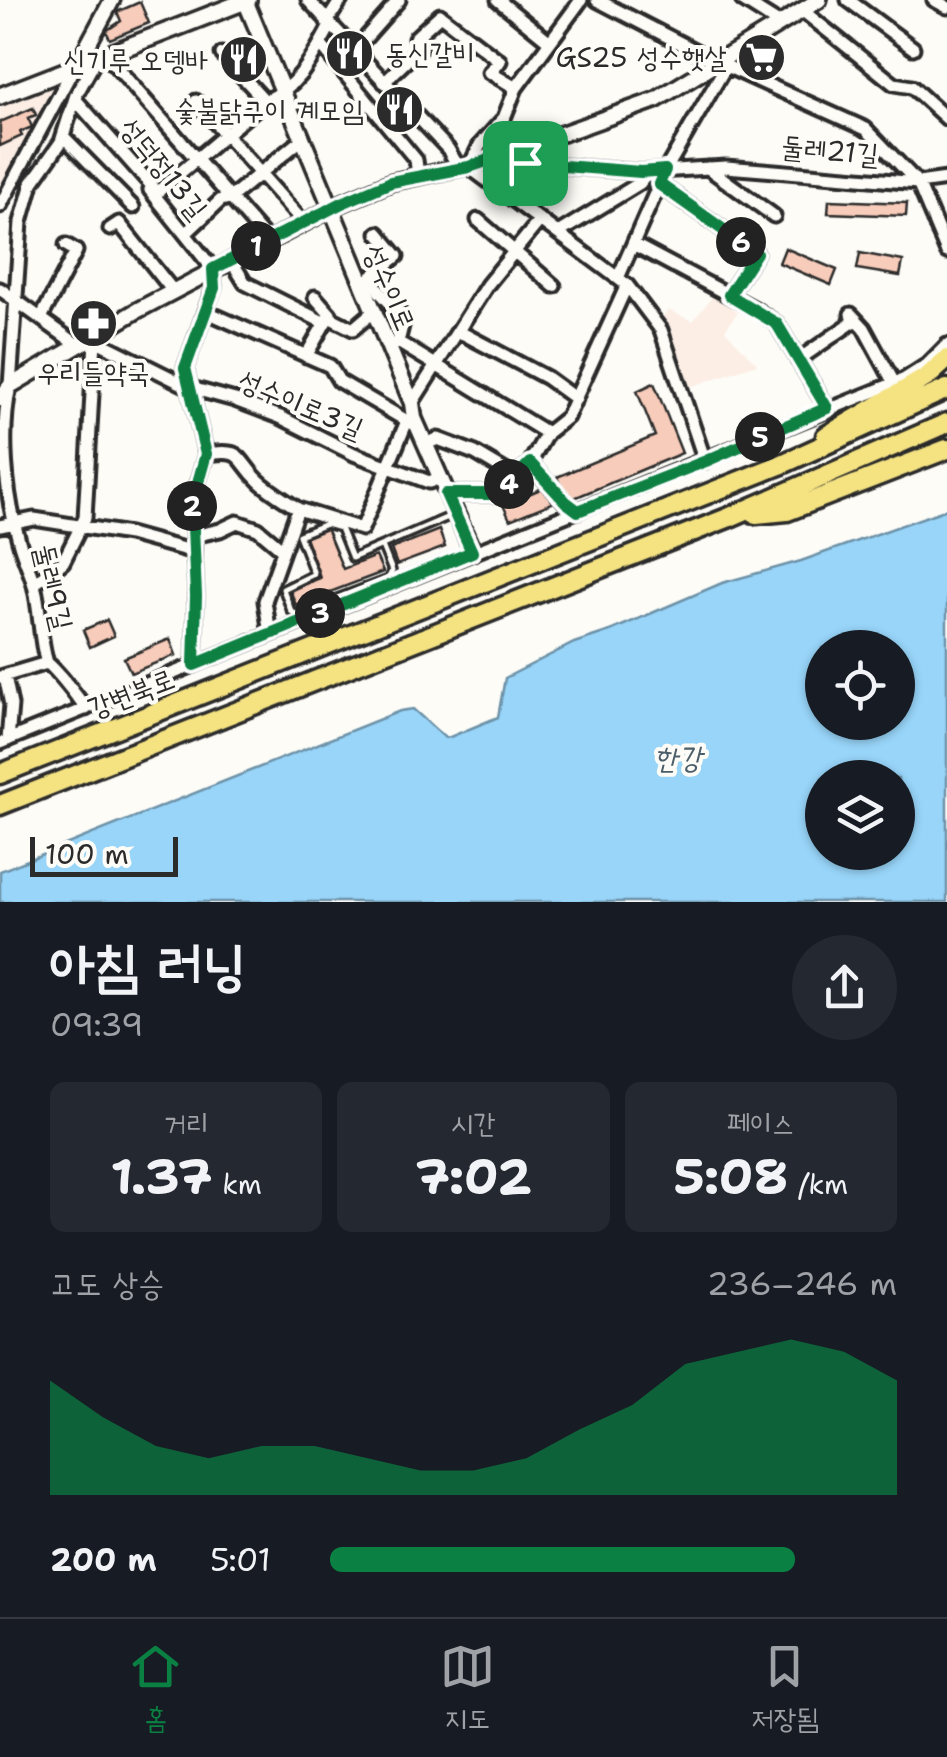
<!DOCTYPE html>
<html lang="ko">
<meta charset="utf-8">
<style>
body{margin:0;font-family:"Shantell Sans","Poor Story",sans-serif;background:#242831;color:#f1f3f6;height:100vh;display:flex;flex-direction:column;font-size:38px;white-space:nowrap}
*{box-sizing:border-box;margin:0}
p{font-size:32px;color:#9ea1a6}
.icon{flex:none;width:55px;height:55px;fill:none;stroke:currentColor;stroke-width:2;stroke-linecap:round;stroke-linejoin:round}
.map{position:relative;height:902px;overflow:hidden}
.panel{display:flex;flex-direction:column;background:#171b24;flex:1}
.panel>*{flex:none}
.buttons{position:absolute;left:805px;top:630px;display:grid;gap:20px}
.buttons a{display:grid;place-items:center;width:110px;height:110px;border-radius:50%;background:#171b24;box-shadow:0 2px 8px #0004;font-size:50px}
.scale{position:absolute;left:30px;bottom:25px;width:148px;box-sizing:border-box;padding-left:10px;border:5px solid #2b2b2b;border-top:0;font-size:28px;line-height:35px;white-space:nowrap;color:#2b2b2b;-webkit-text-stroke:8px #fdfcf7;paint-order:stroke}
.pin{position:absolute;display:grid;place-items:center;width:85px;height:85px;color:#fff;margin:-42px;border-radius:20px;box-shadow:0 5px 15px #0006}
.km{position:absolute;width:50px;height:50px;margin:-25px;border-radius:50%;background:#222;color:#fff;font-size:28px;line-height:50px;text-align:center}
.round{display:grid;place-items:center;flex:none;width:105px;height:105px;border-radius:52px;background:#242831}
.overview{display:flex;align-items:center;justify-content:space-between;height:170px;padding:0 50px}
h1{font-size:55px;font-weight:700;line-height:75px}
.stats{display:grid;grid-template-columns:repeat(3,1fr);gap:15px;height:170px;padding:10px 50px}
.stats div{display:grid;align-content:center;border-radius:15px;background:#242831;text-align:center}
.stats b{font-size:50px;font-weight:700}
.stats small{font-size:28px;font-weight:400}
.stats p{font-size:28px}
.chart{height:280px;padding:20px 50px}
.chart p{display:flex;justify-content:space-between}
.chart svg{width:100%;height:180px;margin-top:10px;fill:#0b8043;opacity:.7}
ul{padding:0 50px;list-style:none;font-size:32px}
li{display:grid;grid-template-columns:160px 120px 1fr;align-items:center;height:75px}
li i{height:25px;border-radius:12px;background:#0b8043}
.tab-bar{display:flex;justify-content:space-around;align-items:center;height:140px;border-top:2px solid #363941;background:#171b24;font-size:28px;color:#9ea1a6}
.tab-bar a{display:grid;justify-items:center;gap:5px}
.tab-bar .on{color:#0b8043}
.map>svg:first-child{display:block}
.built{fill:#fceee5}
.water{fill:#98d5f9;stroke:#6c91a7;stroke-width:2.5;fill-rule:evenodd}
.building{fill:#f8ccba;stroke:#2b2b2b;stroke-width:2.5}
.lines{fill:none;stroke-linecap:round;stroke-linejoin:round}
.service-casing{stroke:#2b2b2b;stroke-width:12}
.minor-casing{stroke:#2b2b2b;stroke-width:19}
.tertiary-casing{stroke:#2b2b2b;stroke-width:21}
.secondary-casing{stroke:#2b2b2b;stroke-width:22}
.trunk-casing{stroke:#2b2b2b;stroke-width:25}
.service{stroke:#fdfcf7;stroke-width:5}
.minor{stroke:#fdfcf7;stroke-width:11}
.tertiary{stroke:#fdfcf7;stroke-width:14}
.secondary{stroke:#fdfcf7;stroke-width:15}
.trunk{stroke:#f5e382;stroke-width:18}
.route-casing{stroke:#fff;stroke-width:20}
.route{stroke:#0b8043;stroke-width:12}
.labels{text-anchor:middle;stroke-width:8;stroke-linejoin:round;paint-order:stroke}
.poi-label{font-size:28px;fill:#2b2b2b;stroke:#fdfcf7;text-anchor:end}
.street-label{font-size:28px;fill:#2b2b2b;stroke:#fdfcf7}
.water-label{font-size:30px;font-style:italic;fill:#4c5e69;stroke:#fdfcf7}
</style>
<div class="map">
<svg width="947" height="902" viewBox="0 0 947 902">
<rect width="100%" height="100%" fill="#fdfcf7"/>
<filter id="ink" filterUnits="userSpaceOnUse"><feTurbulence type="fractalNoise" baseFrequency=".01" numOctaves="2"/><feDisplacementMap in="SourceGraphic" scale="20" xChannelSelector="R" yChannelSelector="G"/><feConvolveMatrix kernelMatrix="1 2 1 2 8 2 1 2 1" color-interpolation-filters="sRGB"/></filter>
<g filter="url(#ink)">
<path class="built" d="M57,83L10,182L0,197V108Z
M712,297L739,310L725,330L757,364L687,388L662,318L668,310L693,321Z"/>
<path class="water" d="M947,509V902H0V871L400,711L413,709L445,738L450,737L498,717L505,678L574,643L610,631L722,583L801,561ZM822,648H898V722H822ZM822,778H898V852H822Z"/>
<path class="building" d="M140,2L149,23L110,39L106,31L121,21L117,12Z
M33,108L36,115L28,118L32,127L20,132L22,136L0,146V122Z
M829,200L907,203L906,216L828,213Z
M785,248L837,270L831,285L779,263Z
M860,253L903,261L900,276L857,269Z
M654,383L682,453L567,501L557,477L655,436L637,391Z
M545,487L552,503L510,520L503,505Z
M326,528L343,569L376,556L383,572L296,605L290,590L320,578L305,537Z
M439,530L445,547L397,565L391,549Z
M107,620L114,636L90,647L83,630Z
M170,639L176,655L131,673L124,658Z"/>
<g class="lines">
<defs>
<path id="service" d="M382,546L392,571L388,579L295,614L291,611L283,589L314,574L299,535L326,524L340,528L352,558L453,515"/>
<path id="minor" d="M308,0L448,149L459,168
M498,0L550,42
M581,0L516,88L504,118L480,145L469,167L627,285L661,330L705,461
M597,0L715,61L866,129L918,183L947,252
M742,0L780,24
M848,0L913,48
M934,0L947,7
M803,11L894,84L912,87L947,119
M327,22L341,0
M320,44L416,160L418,175
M354,51L399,0
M105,54L267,240
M222,54L265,101C299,87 313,57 330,26
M384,82L422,46L415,38L440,15L500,61L489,72L516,88
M75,99L152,186L150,190L213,269L214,287L185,368L206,454L192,503L196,596L194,665
M196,101L303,222
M63,136L133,207
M517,151L525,163L641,172L726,167L918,183L947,179
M708,168L774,216
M659,184L756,253L729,295
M154,195L265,101
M0,206L73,69
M478,220L554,286
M110,229L119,223L173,291
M558,233L640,183L648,172
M185,234L221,200L230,198L301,140
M633,244L755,309L777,324L827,408
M231,260L245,283L325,323
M372,278L379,291L404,318L398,342
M618,278L665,171L726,66
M369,279L397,256L378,233
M0,289L79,346
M205,311L330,366L339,381L407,421L410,420
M851,314L864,328L894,383
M329,317L353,329L373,312
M41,318L76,251L66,245
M458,331L547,378L576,399
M91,338L191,388L235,400L280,417L354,454L429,482L440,478
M388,346L398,342L547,433
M306,356L330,314L315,297
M798,360L856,320
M412,403L487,285L540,220
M425,444L438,439L475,453L517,478
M206,454C245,448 236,459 258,480C269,491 285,500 298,509
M530,463L566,503L578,511
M447,494H498L530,463L547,433L567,417L627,285
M0,526L34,519L129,534L194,552
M194,536L220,530L237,522L258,529L283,550
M34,584L63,562L85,518L95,340
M270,634L265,601L298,509L362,529L407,421
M5,676L11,705L8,740
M0,677L47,663
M86,709C79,699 56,669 47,663C39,638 41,611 34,585C30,570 23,556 19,541C5,493 0,432 10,386L21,222L32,183L61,142L76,95L97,57
M0,743L905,379L927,365L947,345"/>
<path id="tertiary" d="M245,0L412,403L414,418L473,552
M77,65L112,0
M0,399L10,386L138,310L342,203L391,182L477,164L656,100L819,0"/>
<path id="secondary" d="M0,96L248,0"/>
<path id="trunk" d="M826,436L927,377L947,359
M756,514L787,511L947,449
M0,774L780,465L947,389
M0,805L730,517L947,423"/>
</defs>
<use href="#service" class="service-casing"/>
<use href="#minor" class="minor-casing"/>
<use href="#tertiary" class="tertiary-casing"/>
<use href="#secondary" class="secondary-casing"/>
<use href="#trunk" class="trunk-casing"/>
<use href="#service" class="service"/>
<use href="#minor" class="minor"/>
<use href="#tertiary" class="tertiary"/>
<use href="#secondary" class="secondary"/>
<use href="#trunk" class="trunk"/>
</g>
</g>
<g class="lines" filter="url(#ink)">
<defs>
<path id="route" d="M517,150L525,163L641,172L665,170L659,184L756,253L729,295L777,324L827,408L706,461L578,511L566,502L530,463L498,494H446L472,552L194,665L196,596L192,504L206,454L185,368L214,288L213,269L342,203L391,182L469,167Z"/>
</defs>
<use href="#route" class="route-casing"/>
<use href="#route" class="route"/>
</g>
<defs>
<symbol id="restaurant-disc" viewBox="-11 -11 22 22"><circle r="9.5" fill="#2b2b2b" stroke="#fdfcf7"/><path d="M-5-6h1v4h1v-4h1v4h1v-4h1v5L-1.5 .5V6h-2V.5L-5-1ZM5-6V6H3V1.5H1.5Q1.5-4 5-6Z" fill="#fff"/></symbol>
<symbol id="supermarket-disc" viewBox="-11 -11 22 22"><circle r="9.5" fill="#2b2b2b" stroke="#fdfcf7"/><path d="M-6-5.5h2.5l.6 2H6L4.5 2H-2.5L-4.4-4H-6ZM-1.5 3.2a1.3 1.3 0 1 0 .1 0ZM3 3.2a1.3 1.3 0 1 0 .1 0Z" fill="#fff"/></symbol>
<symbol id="pharmacy-disc" viewBox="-11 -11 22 22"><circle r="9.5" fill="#2b2b2b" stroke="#fdfcf7"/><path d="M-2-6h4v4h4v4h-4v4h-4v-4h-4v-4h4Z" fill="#fff"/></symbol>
</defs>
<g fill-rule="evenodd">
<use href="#restaurant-disc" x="322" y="26" width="55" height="55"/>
<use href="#supermarket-disc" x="734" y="30" width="55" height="55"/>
<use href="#restaurant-disc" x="216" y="32" width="55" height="55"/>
<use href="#restaurant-disc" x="372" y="82" width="55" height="55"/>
<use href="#pharmacy-disc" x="66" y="296" width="55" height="55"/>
</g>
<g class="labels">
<g class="poi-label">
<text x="385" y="63" text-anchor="start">동신갈비</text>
<text x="727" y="67">GS25 성수햇살</text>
<text x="208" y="70">신기루 오뎅바</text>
<text x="364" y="120">숯불닭구이 계모임</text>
<text x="93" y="382" text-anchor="middle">우리들약국</text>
</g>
<g class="street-label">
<text transform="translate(830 150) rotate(5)" y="10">둘레21길</text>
<text transform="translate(164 168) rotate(51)" y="10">성덕정13길</text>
<text transform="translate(390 287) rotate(67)" y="10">성수이로</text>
<text transform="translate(301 404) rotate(23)" y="10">성수이로3길</text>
<text transform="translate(54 587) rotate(77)" y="10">둘레9길</text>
<text transform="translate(131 693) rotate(-21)" y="10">강변북로</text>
</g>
<g class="water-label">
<text x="678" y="768">한강</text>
</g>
</g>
</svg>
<div class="buttons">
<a><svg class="icon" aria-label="locate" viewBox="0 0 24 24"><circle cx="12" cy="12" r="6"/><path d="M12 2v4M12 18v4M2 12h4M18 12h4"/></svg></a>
<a><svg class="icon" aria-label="layers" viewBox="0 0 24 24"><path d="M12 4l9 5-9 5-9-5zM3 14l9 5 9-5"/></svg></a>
</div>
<div class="scale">100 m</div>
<div class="pin" style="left:525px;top:163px;background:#1e9e55"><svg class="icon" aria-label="arrive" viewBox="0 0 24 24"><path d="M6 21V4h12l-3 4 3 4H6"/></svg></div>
<b class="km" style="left:256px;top:246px">1</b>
<b class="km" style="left:192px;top:506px">2</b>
<b class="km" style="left:320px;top:613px">3</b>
<b class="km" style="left:509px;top:484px">4</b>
<b class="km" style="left:760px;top:437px">5</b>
<b class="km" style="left:741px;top:242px">6</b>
</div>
<section class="panel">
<div class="overview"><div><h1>아침 러닝</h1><p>09:39</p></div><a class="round"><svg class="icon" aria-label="share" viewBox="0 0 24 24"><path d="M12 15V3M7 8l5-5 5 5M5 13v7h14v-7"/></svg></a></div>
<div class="stats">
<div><p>거리</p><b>1.37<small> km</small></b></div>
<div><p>시간</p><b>7:02</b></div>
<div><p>페이스</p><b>5:08<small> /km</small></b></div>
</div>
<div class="chart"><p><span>고도 상승</span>236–246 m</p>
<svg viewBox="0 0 160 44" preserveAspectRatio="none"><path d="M0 44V16L10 25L20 32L30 35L40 32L50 32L60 35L70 38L80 38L90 35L100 28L110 22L120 12L130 9L140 6L150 9L160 16V44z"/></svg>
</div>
<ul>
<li><b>200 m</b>5:01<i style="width:82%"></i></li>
</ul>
</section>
<nav class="tab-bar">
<a class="on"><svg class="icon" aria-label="home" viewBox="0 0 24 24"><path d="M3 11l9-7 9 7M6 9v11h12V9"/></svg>홈</a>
<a><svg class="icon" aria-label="map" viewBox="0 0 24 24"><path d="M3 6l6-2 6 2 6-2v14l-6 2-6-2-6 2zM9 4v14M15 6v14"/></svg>지도</a>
<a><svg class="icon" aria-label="saved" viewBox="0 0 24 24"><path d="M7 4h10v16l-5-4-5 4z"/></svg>저장됨</a>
</nav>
